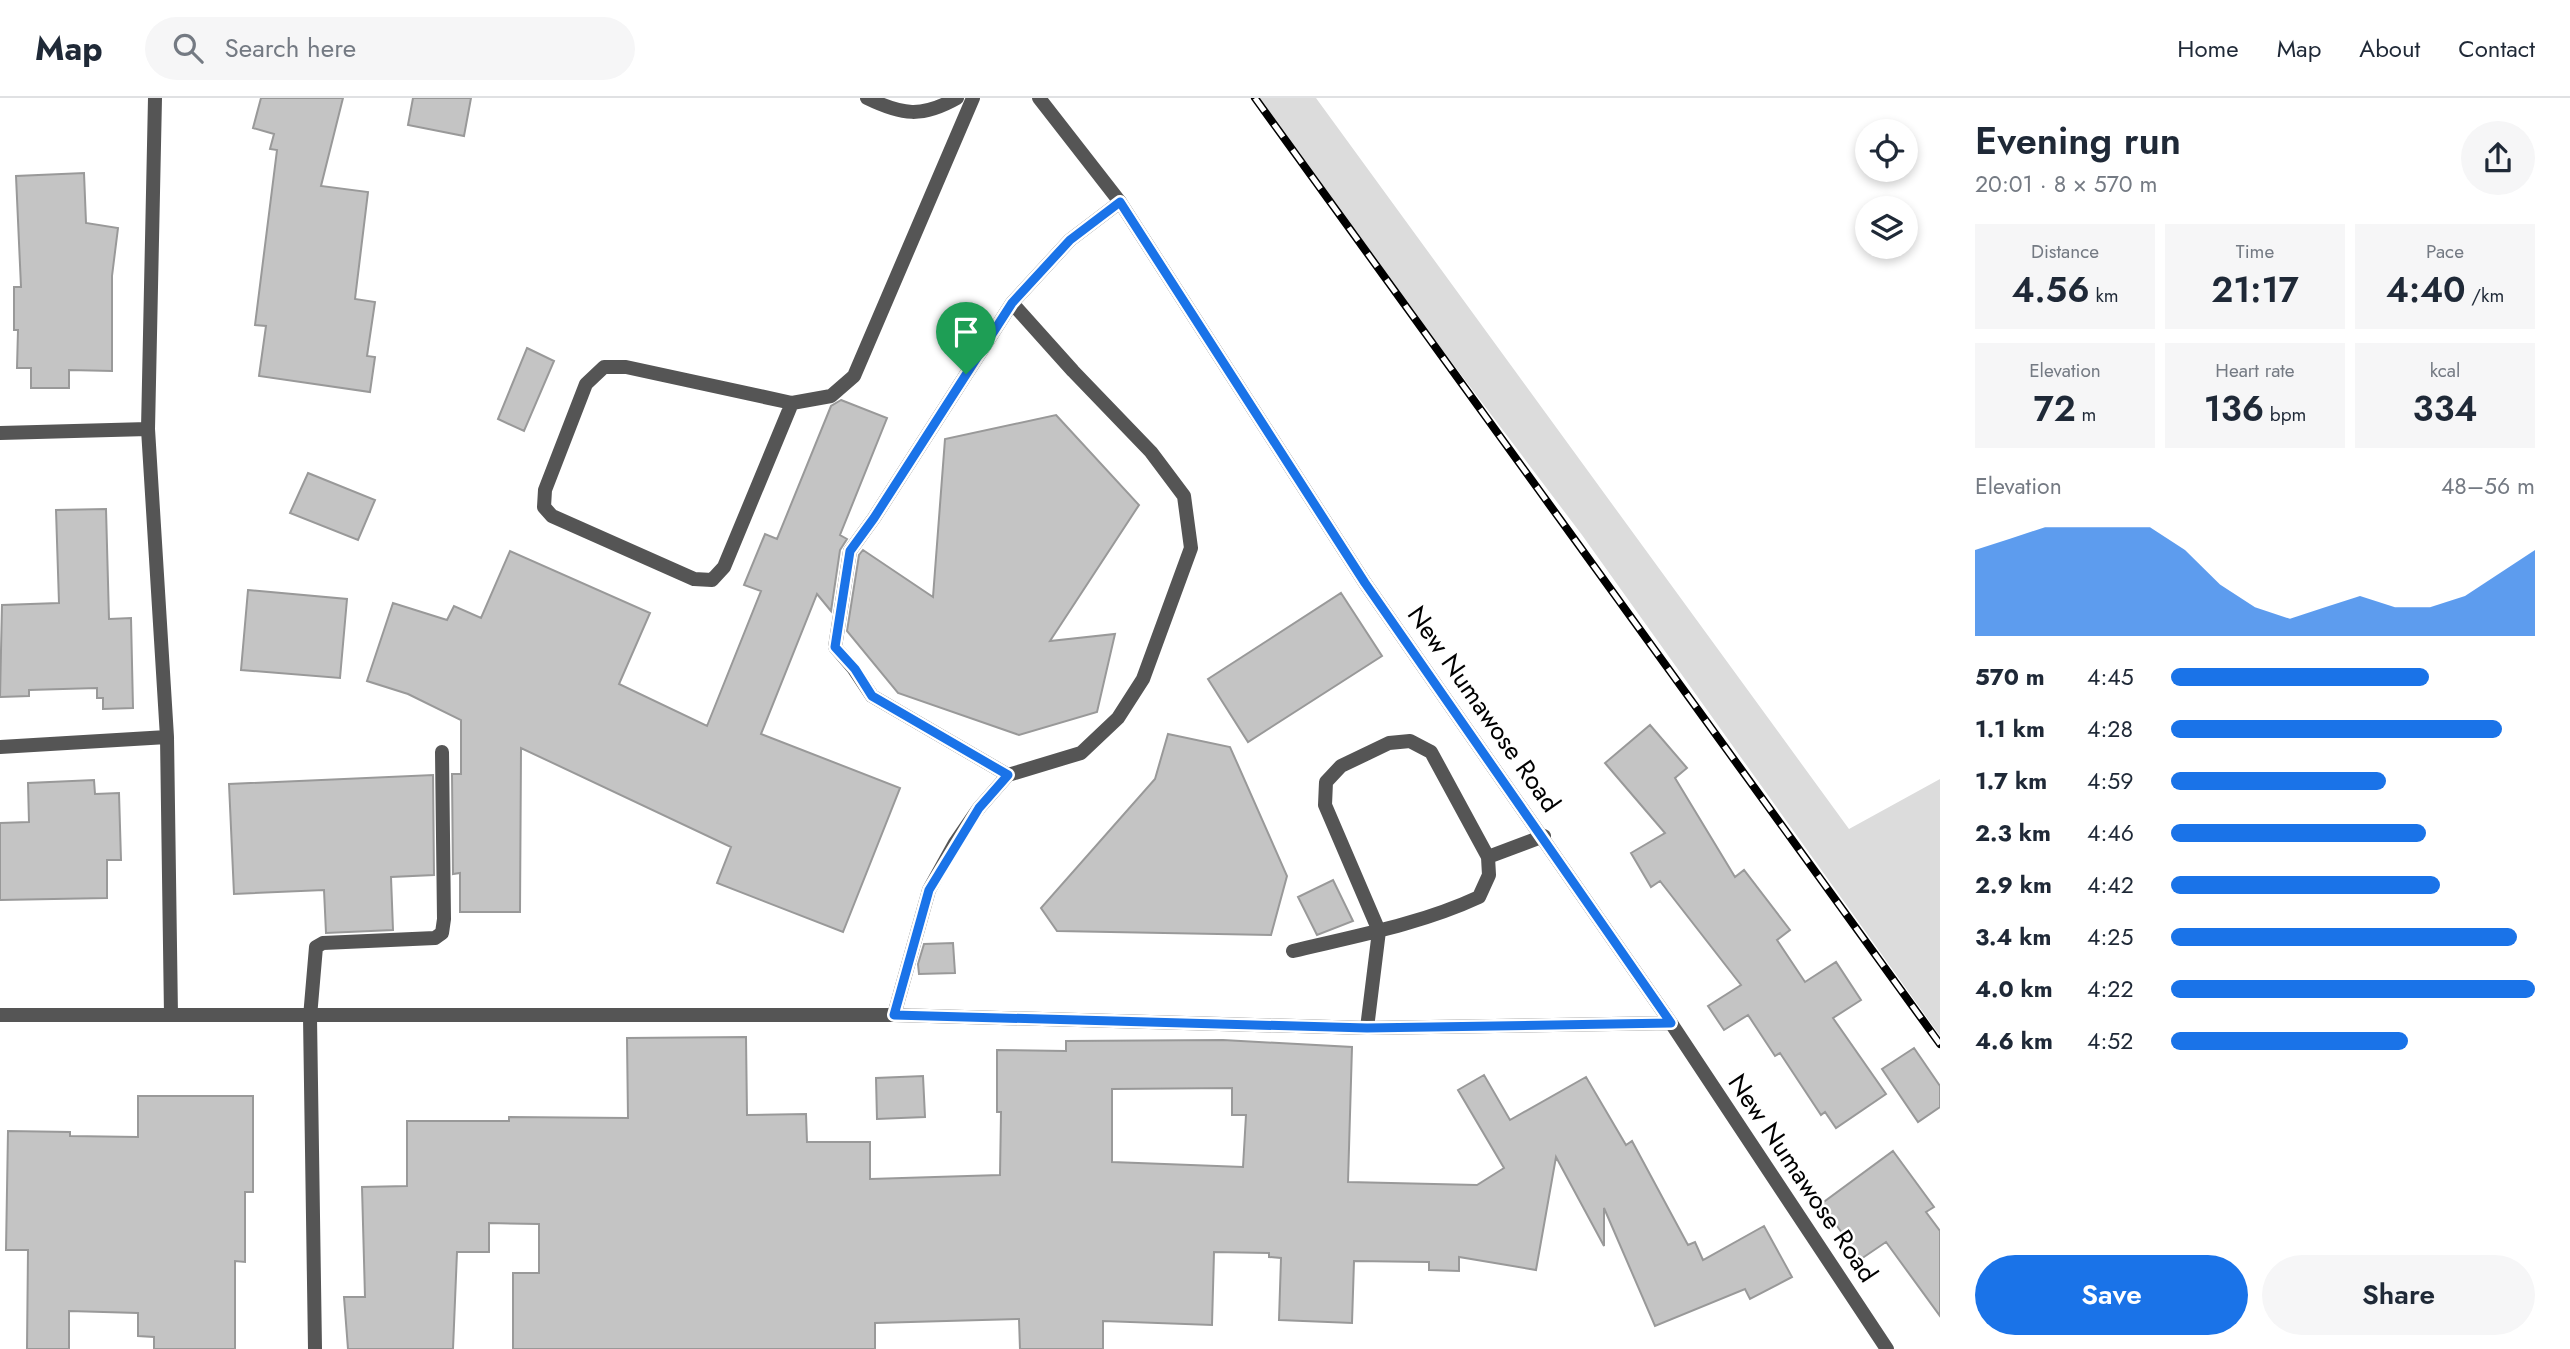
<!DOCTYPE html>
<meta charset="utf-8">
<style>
body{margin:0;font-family:Jost,sans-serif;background:#f6f6f7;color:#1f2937;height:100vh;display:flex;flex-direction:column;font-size:26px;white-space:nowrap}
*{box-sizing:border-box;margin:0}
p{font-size:23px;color:#747a83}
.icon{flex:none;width:38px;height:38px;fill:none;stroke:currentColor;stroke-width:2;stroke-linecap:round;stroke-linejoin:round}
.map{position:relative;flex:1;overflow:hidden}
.panel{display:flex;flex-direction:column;background:#fff;width:630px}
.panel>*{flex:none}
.tools{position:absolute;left:1855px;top:21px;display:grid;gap:14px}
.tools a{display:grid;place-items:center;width:63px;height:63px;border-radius:50%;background:#fff;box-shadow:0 4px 10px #0003;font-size:35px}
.pin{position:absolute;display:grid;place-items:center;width:60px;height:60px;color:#fff;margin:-72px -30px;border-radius:50% 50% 50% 0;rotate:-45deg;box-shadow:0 0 7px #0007}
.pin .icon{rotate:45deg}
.round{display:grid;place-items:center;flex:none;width:74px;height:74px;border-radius:37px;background:#f6f6f7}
.head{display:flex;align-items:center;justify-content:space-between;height:119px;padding:0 35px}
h1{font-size:38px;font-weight:600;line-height:52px}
.metrics{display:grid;grid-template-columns:repeat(3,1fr);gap:10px;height:119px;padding:7px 35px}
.metrics div{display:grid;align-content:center;border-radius:0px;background:#f6f6f7;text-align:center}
.metrics b{font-size:35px;font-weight:600}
.metrics small{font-size:19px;font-weight:400}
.metrics p{font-size:19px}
.chart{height:196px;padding:14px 35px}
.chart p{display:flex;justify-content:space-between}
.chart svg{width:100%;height:126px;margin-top:7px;fill:#1a73e8;opacity:.7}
.button{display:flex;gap:14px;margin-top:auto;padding:14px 35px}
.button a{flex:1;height:80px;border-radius:42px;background:#1a73e8;color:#fff;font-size:28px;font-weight:600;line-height:80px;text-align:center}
.button a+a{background:#f6f6f7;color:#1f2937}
ul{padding:0 35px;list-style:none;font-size:23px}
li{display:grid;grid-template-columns:112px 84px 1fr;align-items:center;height:52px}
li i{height:18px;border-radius:9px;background:#1a73e8}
header{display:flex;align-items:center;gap:42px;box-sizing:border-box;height:98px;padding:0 35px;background:#fff;border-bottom:2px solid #e0e1e3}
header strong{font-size:33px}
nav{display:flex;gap:38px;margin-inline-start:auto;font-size:24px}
.search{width:490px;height:63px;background:#f6f6f7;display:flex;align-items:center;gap:18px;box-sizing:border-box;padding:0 24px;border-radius:38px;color:#747a83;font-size:26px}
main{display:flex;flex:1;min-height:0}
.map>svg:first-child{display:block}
.green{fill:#dcdcdc}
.building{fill:#c4c4c4;stroke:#999;stroke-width:2;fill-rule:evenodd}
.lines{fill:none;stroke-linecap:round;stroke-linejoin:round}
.lane{stroke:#555;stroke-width:14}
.street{stroke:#555;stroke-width:14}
.rail-casing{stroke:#000;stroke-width:8}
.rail{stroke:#fff;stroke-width:5;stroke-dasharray:16;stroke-linecap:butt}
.route-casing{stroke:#fff;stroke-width:14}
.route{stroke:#1a73e8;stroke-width:9}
.labels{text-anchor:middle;stroke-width:5;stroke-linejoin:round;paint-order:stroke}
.street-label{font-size:26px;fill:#000;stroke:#fff}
</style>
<header>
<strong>Map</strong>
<div class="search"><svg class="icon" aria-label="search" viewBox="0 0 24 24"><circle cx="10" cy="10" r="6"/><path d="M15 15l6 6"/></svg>Search here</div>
<nav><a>Home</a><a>Map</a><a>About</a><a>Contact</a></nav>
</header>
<main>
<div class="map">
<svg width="1940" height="1251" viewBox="0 0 1940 1251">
<rect width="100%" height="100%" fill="#fff"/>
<path class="green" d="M1252,0H1316L1849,731L1940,681V938L1582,437Z"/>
<path class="building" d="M261,0H343L321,88L368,94L355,201L375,204L367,258L375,259L370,294L259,278L266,228L255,227L277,52L270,51L274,36L253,30Z
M413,0H471L464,38L408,27Z
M84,75L86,125L118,130L112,178V273L69,272V290H31V270H17L18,232H14V189H21L16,78Z
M527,250L554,263L524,333L498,321Z
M841,302L887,320L840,437L847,441L840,452L831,513L817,496L761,636L900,690L843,834L717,785L731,749L521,650L520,814H460V775L453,776L452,676H461V622L408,596L367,583L393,505L447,522L454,508L481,520L510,453L650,515L619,586L707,628L761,493L744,487L765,436L777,441L831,308Z
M1056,317L1139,407L1050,543L1115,536L1097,614L1019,637L898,595L847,533L859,457L863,452L933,499L945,341Z
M308,375L375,402L358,442L290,415Z
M106,411L109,521L131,520L133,610L103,611V600H97V590L29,592V598L0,599L2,507L59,505L56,412Z
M248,492L347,501L340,580L241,572Z
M1341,495L1382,558L1248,644L1208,581Z
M1650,627L1687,670L1675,680L1735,779L1744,772L1790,832L1777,842L1805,884L1836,864L1861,902L1833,920L1886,996L1836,1030L1825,1014L1821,1017L1780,955L1775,958L1748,917L1724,932L1708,908L1741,887L1660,783L1651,789L1631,755L1665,735L1605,665Z
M1168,636L1230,649L1287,778L1271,837L1057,833L1041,810L1155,681Z
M433,677L434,777L391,779L393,832L326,835L324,792L234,796L229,686Z
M94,682L95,696L119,695L121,762H107V800L0,802V725L29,724L28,685Z
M1333,782L1353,823L1317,837L1298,799Z
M953,845L955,875L919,876L918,866L924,846Z
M746,939L747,1017L806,1016L807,1044H870V1081L1000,1077L1001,1014H997V952L1066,953V943L1223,942L1352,949L1348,1084L1477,1087L1504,1070L1458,992L1484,977L1510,1022L1586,979L1626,1047L1632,1043L1688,1147L1695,1144L1703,1162L1764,1128L1792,1179L1750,1201L1745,1191L1655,1228L1604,1110V1148L1556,1059L1536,1172L1459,1159V1173L1429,1172V1164L1354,1163L1352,1225L1279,1222L1281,1160L1269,1159V1155L1214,1154L1212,1227L1103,1223V1251H1020L1019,1221L875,1225V1251H513V1175H539V1126L489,1125V1154H457L453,1251H348L344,1199H365L362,1089L407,1088V1023H509V1019L628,1020L627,940ZM1232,990V1017H1246L1243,1069L1112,1064V991Z
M1914,950L1940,988V1009L1918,1024L1882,971Z
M923,978L925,1019L877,1021L876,980Z
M138,998H253V1094H245V1164L235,1163V1251H154V1239L138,1238V1215L69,1213V1251H27L28,1152H6L8,1033L70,1034V1038L138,1039Z
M1893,1053L1934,1109L1926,1114L1940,1133V1218L1886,1144L1861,1161L1821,1106Z"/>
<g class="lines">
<path class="lane" d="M792,305L724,469L712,482L694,481L552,418L544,409L545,392L586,286L604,269H626L792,305L831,298L854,278L973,0
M1008,677L872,598L854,571L835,549L850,453L874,420L1012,205
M1488,759L1544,738
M1293,853C1356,838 1421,826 1479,799L1489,777L1488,759L1431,654L1410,643L1389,645L1341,668L1326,684L1325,707L1379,833L1367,930
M894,917L929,792L955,745L979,710L1008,677L1081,655L1118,620L1143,581L1191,450L1184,398L1151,354L1073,273L1012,205L1070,142L1120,104
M310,919L316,849L323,845L435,840L442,835L444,821L442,654"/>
<path class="street" d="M155,0L148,331L167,639L171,917
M867,0C902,17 922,20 957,0
M1039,0L1120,104L1365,485L1671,925L1887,1251
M0,335L148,331
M0,649L167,639
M0,917H894L1367,930L1671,925
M310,919L315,1251"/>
<defs>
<path id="rail" d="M1255,0L1940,946"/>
</defs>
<use href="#rail" class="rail-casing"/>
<use href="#rail" class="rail"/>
</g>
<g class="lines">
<defs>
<path id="route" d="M1120,104L1365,485L1671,925L1367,930L894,917L929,792L979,710L1008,677L872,598L855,571L835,549L850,453L874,420L1012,205L1070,142Z"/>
</defs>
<use href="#route" class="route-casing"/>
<use href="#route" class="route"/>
</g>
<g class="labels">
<g class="street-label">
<text transform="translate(1484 611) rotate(55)" y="9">New Numawose Road</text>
<text transform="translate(1803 1080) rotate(56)" y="9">New Numawose Road</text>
</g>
</g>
</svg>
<div class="tools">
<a><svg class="icon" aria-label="locate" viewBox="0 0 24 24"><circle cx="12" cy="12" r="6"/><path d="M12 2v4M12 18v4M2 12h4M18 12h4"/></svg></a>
<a><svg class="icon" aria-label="layers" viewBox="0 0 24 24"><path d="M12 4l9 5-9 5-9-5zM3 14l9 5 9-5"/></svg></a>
</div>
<div class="pin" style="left:966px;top:276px;background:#1e9e55"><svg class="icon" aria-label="arrive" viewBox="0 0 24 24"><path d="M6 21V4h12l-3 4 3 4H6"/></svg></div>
</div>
<section class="panel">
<div class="head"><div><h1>Evening run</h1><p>20:01 · 8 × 570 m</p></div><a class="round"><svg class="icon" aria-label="share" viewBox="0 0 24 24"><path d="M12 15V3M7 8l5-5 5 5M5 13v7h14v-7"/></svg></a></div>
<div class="metrics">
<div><p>Distance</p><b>4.56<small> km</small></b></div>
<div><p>Time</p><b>21:17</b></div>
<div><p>Pace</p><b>4:40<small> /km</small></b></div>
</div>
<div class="metrics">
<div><p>Elevation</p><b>72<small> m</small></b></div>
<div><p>Heart rate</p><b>136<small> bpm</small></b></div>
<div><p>kcal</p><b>334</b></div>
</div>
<div class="chart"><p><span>Elevation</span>48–56 m</p>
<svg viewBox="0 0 160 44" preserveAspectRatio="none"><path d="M0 44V14L10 10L20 6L30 6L40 6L50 6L60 14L70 26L80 34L90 38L100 34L110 30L120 34L130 34L140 30L150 22L160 14V44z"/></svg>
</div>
<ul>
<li><b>570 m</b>4:45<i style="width:71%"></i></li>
<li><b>1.1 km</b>4:28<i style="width:91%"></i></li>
<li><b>1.7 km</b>4:59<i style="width:59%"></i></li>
<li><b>2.3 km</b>4:46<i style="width:70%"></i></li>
<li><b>2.9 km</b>4:42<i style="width:74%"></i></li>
<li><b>3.4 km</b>4:25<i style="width:95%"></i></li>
<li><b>4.0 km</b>4:22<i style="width:100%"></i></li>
<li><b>4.6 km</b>4:52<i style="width:65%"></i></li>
</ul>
<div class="button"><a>Save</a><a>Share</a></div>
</section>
</main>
